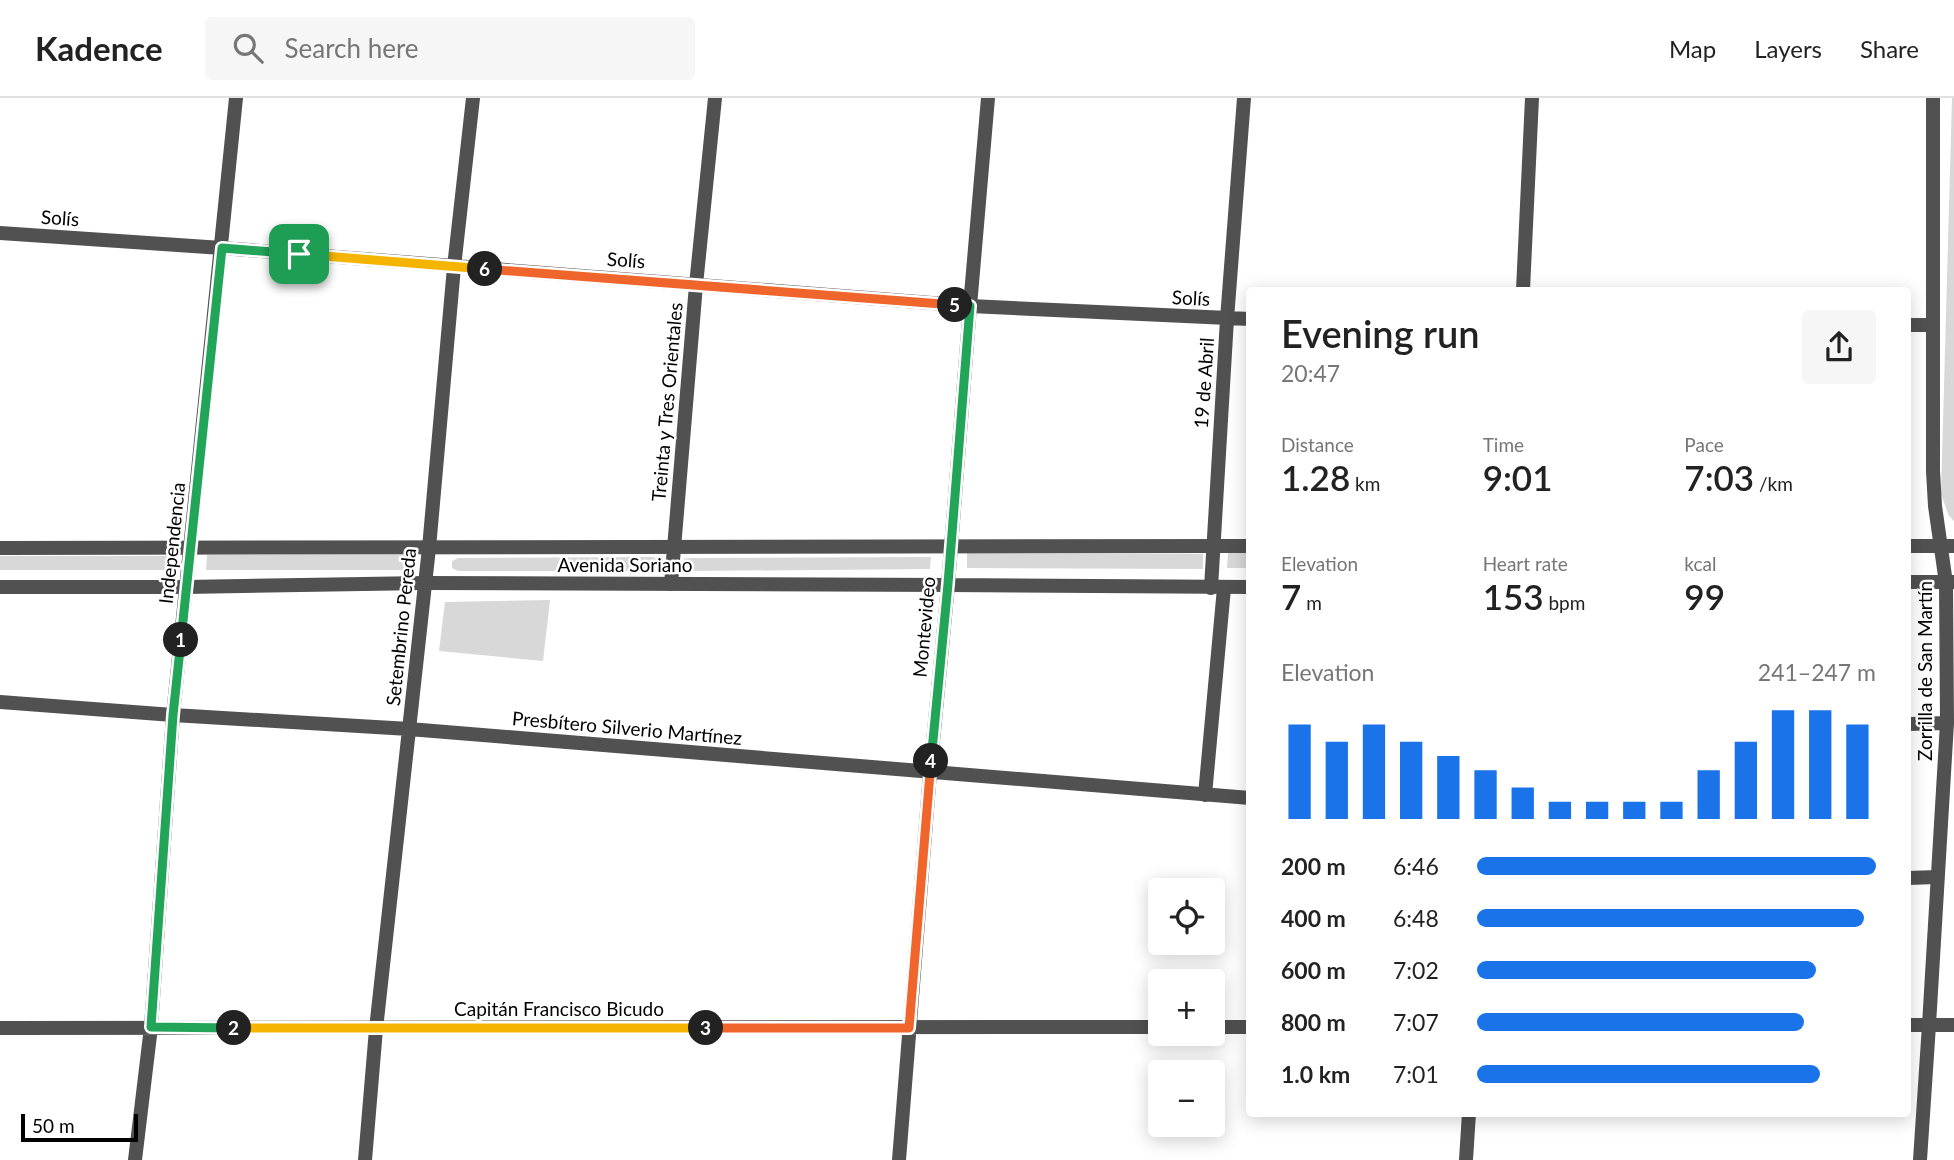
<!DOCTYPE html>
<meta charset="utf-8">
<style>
body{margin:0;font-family:Lato,sans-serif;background:#f6f6f6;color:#222;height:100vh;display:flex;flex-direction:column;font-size:26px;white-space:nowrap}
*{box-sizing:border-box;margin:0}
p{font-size:23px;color:#767676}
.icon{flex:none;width:38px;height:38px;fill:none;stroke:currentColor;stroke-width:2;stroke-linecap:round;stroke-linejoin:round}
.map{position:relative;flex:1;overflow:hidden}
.sheet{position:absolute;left:1246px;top:189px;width:665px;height:830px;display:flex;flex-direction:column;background:#fff;border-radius:7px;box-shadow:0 4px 18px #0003}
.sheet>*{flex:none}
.buttons{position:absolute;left:1148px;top:780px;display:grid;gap:14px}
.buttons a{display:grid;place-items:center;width:77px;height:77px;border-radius:7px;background:#fff;box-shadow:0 4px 18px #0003;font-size:35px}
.scale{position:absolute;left:21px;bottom:18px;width:117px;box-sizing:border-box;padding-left:7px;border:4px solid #000;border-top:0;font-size:19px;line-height:24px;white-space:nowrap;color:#000;-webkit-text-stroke:5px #fff;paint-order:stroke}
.pin{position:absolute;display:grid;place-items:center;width:60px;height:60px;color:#fff;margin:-30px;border-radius:14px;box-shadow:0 4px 10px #0006}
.km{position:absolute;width:35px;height:35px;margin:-18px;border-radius:50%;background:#222;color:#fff;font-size:19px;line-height:35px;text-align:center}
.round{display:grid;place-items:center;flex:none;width:74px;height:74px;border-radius:7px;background:#f6f6f6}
.overview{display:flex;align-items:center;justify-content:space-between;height:119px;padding:0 35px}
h1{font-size:38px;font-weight:600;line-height:52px}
.stats{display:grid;grid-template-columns:repeat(3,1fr);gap:10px;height:119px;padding:7px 35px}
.stats div{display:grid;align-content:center}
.stats b{font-size:35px;font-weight:600}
.stats small{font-size:19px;font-weight:400}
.stats p{font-size:19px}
.chart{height:196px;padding:14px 35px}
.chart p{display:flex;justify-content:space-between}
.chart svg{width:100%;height:126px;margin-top:7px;stroke:#1a73e8;stroke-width:6}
ul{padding:0 35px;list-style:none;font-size:23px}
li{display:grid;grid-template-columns:112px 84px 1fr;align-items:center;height:52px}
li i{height:18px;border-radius:9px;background:#1a73e8}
header{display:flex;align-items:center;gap:42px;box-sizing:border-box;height:98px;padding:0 35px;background:#fff;border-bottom:2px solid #e0e0e0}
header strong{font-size:33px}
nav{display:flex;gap:38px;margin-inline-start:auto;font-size:24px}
.search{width:490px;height:63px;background:#f6f6f6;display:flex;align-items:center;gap:18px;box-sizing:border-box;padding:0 24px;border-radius:7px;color:#767676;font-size:26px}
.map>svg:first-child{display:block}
.green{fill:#d8d8d8}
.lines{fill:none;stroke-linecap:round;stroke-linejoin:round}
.minor{stroke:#515151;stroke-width:14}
.tertiary{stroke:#515151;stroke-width:14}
.split-1-casing{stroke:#fff;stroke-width:14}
.split-2-casing{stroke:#fff;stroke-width:14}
.split-3-casing{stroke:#fff;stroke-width:14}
.split-4-casing{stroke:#fff;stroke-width:14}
.split-5-casing{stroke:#fff;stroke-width:14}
.split-6-casing{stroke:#fff;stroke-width:14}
.split-7-casing{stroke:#fff;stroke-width:14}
.split-1{stroke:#22a559;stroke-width:9}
.split-2{stroke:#22a559;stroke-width:9}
.split-3{stroke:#f5b400;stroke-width:9}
.split-4{stroke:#f0652b;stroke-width:9}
.split-5{stroke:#22a559;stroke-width:9}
.split-6{stroke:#f0652b;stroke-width:9}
.split-7{stroke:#f5b400;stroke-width:9}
.labels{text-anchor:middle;stroke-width:5;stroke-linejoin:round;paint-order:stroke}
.street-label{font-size:19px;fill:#000;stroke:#fff}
</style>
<header>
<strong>Kadence</strong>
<div class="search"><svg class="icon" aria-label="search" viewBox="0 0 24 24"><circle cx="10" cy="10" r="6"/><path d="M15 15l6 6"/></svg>Search here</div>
<nav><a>Map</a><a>Layers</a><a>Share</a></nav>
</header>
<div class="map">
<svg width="1954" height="1062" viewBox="0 0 1954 1062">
<rect width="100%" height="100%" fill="#fff"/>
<path class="green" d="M1952,0H1954V423L1949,418L1941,396Z
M967,455L1203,456V471L967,470Z
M1228,455H1249V470H1227Z
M207,457H413L412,472H206Z
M0,458H167L165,472H0Z
M653,459L656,461L658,467L654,473H458L452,470V463L458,460Z
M931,459L930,471L686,473L682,466L684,461L687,460Z
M550,502L543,563L439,553L445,504Z"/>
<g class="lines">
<path class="minor" d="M0,135L222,150L970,208L1250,221
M1523,192L1532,0
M1908,227H1933
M671,486L696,187L715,0
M1211,490L1227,221L1244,0
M0,604L173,617L409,631L1250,700
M1908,626L1947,625
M1205,697L1224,490
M1908,780L1937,779
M1908,927H1954
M1213,929H1250
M0,930L1160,929
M135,1062L151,929L173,617L236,0
M365,1062L376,931L429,450L454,169L473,0
M899,1062L930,675L948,487
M1466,1062L1469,1015
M1920,1062L1929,927L1947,625L1946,485"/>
<path class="tertiary" d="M1933,0V373L1935,408L1946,485
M1908,448H1954
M0,450L1250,448
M1908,484H1953
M948,487L970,208L988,0
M0,489H186L425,485L948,487L1250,489"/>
</g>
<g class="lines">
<defs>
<path id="split-1" d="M181,542L222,150L299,156"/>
<path id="split-2" d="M181,542L173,617L151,929L234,930"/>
<path id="split-3" d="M234,930H706"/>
<path id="split-4" d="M706,930H909L931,663"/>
<path id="split-5" d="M931,663L948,486L970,208L955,207"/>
<path id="split-6" d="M485,171L955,207"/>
<path id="split-7" d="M299,156L485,171"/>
</defs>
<use href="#split-1" class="split-1-casing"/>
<use href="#split-2" class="split-2-casing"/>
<use href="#split-3" class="split-3-casing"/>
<use href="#split-4" class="split-4-casing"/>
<use href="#split-5" class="split-5-casing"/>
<use href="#split-6" class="split-6-casing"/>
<use href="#split-7" class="split-7-casing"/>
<use href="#split-1" class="split-1"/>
<use href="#split-2" class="split-2"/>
<use href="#split-3" class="split-3"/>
<use href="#split-4" class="split-4"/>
<use href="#split-5" class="split-5"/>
<use href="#split-6" class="split-6"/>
<use href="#split-7" class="split-7"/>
</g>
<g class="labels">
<g class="street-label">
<text transform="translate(60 120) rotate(4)" y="7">Solís</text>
<text transform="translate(626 162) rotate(4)" y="7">Solís</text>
<text transform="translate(1191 200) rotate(3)" y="7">Solís</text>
<text transform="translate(1204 285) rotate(-86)" y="7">19 de Abril</text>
<text transform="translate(667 304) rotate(-85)" y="7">Treinta y Tres Orientales</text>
<text transform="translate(172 445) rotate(-84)" y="7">Independencia</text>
<text x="625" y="474">Avenida Soriano</text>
<text transform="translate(401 529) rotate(-84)" y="7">Setembrino Pereda</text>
<text transform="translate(924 529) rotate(-85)" y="7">Montevideo</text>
<text transform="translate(1925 573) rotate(-90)" y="7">Zorrilla de San Martín</text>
<text transform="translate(627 630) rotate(5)" y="7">Presbítero Silverio Martínez</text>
<text x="559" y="918">Capitán Francisco Bicudo</text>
</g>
</g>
</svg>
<div class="buttons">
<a><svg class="icon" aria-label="locate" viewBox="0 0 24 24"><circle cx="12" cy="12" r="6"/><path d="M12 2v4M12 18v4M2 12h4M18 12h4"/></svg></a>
<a>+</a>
<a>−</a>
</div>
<div class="scale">50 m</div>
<div class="pin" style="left:299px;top:156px;background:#1e9e55"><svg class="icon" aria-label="arrive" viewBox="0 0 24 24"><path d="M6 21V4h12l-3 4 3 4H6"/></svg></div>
<b class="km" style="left:181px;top:542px">1</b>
<b class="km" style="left:234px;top:930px">2</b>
<b class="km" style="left:706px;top:930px">3</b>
<b class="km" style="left:931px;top:663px">4</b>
<b class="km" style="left:955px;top:207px">5</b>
<b class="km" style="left:485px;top:171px">6</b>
<section class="sheet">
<div class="overview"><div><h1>Evening run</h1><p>20:47</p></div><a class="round"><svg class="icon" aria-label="share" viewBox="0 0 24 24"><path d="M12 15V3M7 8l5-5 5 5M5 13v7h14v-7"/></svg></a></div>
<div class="stats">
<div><p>Distance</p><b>1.28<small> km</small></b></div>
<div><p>Time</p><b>9:01</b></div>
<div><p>Pace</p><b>7:03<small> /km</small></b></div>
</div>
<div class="stats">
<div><p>Elevation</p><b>7<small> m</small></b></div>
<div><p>Heart rate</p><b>153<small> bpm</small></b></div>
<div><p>kcal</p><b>99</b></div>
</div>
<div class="chart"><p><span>Elevation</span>241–247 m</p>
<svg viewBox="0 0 160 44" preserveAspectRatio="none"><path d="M5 44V11M15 44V17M25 44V11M35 44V17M45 44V22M55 44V27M65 44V33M75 44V38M85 44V38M95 44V38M105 44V38M115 44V27M125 44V17M135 44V6M145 44V6M155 44V11"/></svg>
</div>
<ul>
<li><b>200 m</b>6:46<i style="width:100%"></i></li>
<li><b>400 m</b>6:48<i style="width:97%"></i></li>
<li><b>600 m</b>7:02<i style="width:85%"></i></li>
<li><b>800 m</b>7:07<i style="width:82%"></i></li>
<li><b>1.0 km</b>7:01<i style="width:86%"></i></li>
</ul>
</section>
</div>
